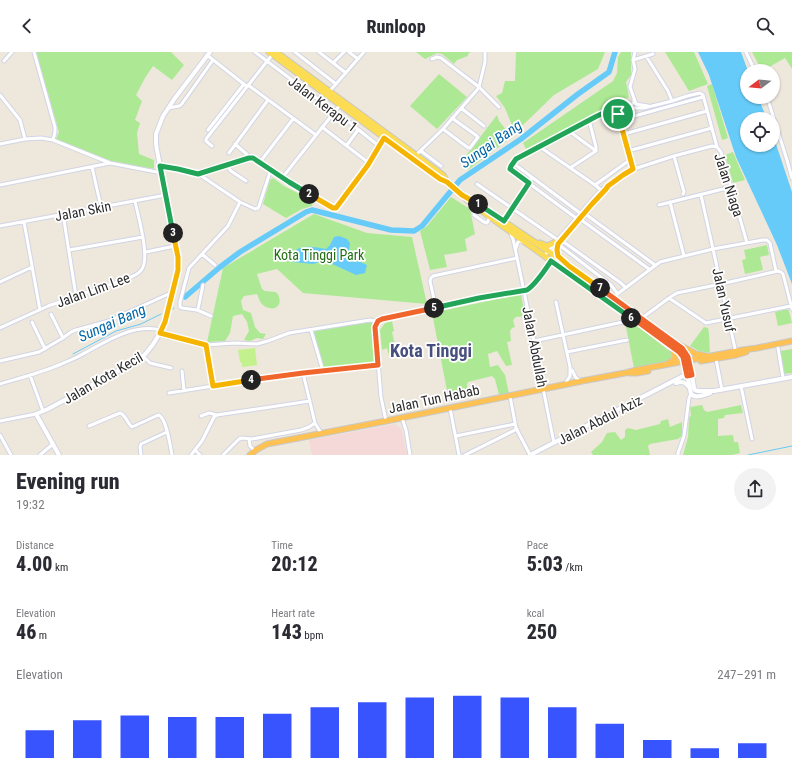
<!DOCTYPE html>
<meta charset="utf-8">
<style>
body{margin:0;font-family:"Roboto Condensed",sans-serif;background:#f2f2f3;color:#2b2b33;height:100vh;display:flex;flex-direction:column;font-size:15px;white-space:nowrap}
*{box-sizing:border-box;margin:0}
p{font-size:13px;color:#7c7c81}
.icon{flex:none;width:22px;height:22px;fill:none;stroke:currentColor;stroke-width:2;stroke-linecap:round;stroke-linejoin:round}
.map{position:relative;height:403px;overflow:hidden}
.details{display:flex;flex-direction:column;background:#fff;flex:1}
.details>*{flex:none}
.needle{width:26px;rotate:254deg}
.controls{position:absolute;left:740px;top:12px;display:grid;gap:8px}
.controls a{display:grid;place-items:center;width:40px;height:40px;border-radius:50%;background:#fff;box-shadow:0 1px 3px #0004;font-size:20px}
.pin{position:absolute;display:grid;place-items:center;width:34px;height:34px;color:#fff;margin:-17px;border:2px solid #fff;border-radius:50%;box-shadow:0 1px 4px #0007}
.km{position:absolute;width:20px;height:20px;margin:-10px;border-radius:50%;background:#222;color:#fff;font-size:11px;line-height:20px;text-align:center}
.round{display:grid;place-items:center;flex:none;width:42px;height:42px;border-radius:21px;background:#f2f2f3}
.overview{display:flex;align-items:center;justify-content:space-between;height:68px;padding:0 16px}
h1{font-size:22px;font-weight:800;line-height:30px}
.stats{display:grid;grid-template-columns:repeat(3,1fr);gap:6px;height:68px;padding:4px 16px}
.stats div{display:grid;align-content:center}
.stats b{font-size:20px;font-weight:800}
.stats small{font-size:11px;font-weight:400}
.stats p{font-size:11px}
.chart{height:112px;padding:8px 16px}
.chart p{display:flex;justify-content:space-between}
.chart svg{width:100%;height:72px;margin-top:4px;stroke:#3754ff;stroke-width:6}
header{display:flex;justify-content:space-between;align-items:center;height:52px;padding:0 16px;background:#fff;font-size:18px;font-weight:800}
.map>svg:first-child{display:block}
.medical{fill:#f5d8d8}
.green{fill:#ade994}
.pitch{fill:#c3f18e}
.water{fill:#66cbf8}
.lines{fill:none;stroke-linecap:round;stroke-linejoin:round}
.stream{stroke:#66cbf8;stroke-width:1}
.river{stroke:#66cbf8;stroke-width:5.5}
.minor-casing{stroke:#d1d4e5;stroke-width:5}
.tertiary-casing{stroke:#d1d4e5;stroke-width:6}
.primary-casing{stroke:#c8c8c8;stroke-width:7}
.trunk-casing{stroke:#c8c8c8;stroke-width:7}
.minor{stroke:#fff;stroke-width:3}
.tertiary{stroke:#fff;stroke-width:4}
.primary{stroke:#fcdc53;stroke-width:5}
.trunk{stroke:#fec154;stroke-width:5}
.split-1-casing{stroke:#fff;stroke-width:8}
.split-2-casing{stroke:#fff;stroke-width:8}
.split-3-casing{stroke:#fff;stroke-width:8}
.split-4-casing{stroke:#fff;stroke-width:8}
.split-5-casing{stroke:#fff;stroke-width:8}
.split-6-casing{stroke:#fff;stroke-width:8}
.split-7-casing{stroke:#fff;stroke-width:8}
.split-8-casing{stroke:#fff;stroke-width:8}
.split-1{stroke:#22a559;stroke-width:5}
.split-2{stroke:#f5b400;stroke-width:5}
.split-3{stroke:#22a559;stroke-width:5}
.split-4{stroke:#f5b400;stroke-width:5}
.split-5{stroke:#f0652b;stroke-width:5}
.split-6{stroke:#22a559;stroke-width:5}
.split-7{stroke:#f0652b;stroke-width:5}
.split-8{stroke:#f5b400;stroke-width:5}
.labels{text-anchor:middle;stroke-width:3.5;stroke-linejoin:round;paint-order:stroke}
.street-label{font-size:14px;fill:#2b2b2b;stroke:#fff}
.park-label{font-size:14px;fill:#236e14;stroke:#fff}
.water-label{font-size:15px;font-style:italic;fill:#0367a7;stroke:#fff}
.district-label{font-size:18px;font-weight:bold;fill:#474f7f;stroke:#fff}
</style>
<header><svg class="icon" aria-label="back" viewBox="0 0 24 24"><path d="M15 5l-7 7 7 7"/></svg>Runloop<svg class="icon" aria-label="search" viewBox="0 0 24 24"><circle cx="10" cy="10" r="6"/><path d="M15 15l6 6"/></svg></header>
<div class="map">
<svg width="792" height="403" viewBox="0 0 792 403">
<rect width="100%" height="100%" fill="#eee7dc"/>
<path class="medical" d="M395,372L402,378L407,403H312L309,388Z"/>
<path class="green" d="M36,0H171L184,13L172,28L153,14L145,26L144,28L136,43L142,49L135,68L140,71L137,81L139,102L154,108V117L111,109L56,87L59,80Z
M416,0H471L468,2V4L457,8L454,12L442,2L437,1L425,7Z
M516,0H605L598,17L554,43L523,73L513,76L505,56L496,44L502,41L505,29H515Z
M621,0H631V23L626,30L629,45L526,97L523,91L613,29L617,21L618,5Z
M665,0H694L708,32L689,39Z
M752,0H792V17L785,6L762,19Z
M439,22L467,45L437,77L410,54Z
M712,32L728,86L722,88L707,34Z
M497,63L499,69L512,85L468,118L464,106Z
M733,100L745,128L733,131L725,103Z
M273,126L284,134L313,149L312,154L302,157L286,166L263,152L270,128Z
M451,145L470,157L475,182L465,187L467,199L444,203L447,215L430,218L420,179L427,174Z
M314,162L367,181L412,185L427,252L303,241L277,217L257,222L262,237L265,239L276,240C277,242 279,243 279,245C283,259 267,259 261,251C259,248 258,244 257,242L244,244L241,249L243,258L251,261L255,275L260,281L266,282L263,287L257,286L250,289L244,288L249,279L247,270L242,262L233,264L230,281L225,289L207,290L223,216Z
M767,193L769,203L760,205L763,218L745,222L742,208L746,207L744,198Z
M521,242L525,264L516,265L513,268L515,275L512,276L510,279L511,289L507,290L512,313L506,314L497,299L488,302L490,315L498,313L505,323L509,342L499,343L495,327L492,324L468,330L467,333L470,345L449,349L432,261Z
M787,257L789,259L792,271L778,274L775,260Z
M392,269L394,279L392,280L397,302L389,304L387,296L382,298L380,278L385,271Z
M372,270L375,310L324,317L313,280L315,278Z
M635,272L672,301L671,308L634,316L626,275Z
M704,275L708,276C710,285 709,292 710,301L699,299L690,294Z
M792,297V321L784,322L780,299Z
M702,353L704,358L707,360L741,353L743,361L725,363L724,366L718,367V384L733,383L734,390H738L740,401L732,403H683L688,385L689,366L691,363L690,355Z
M668,367L670,375L682,370V384L678,387L650,392L648,394L650,403H593L591,400L602,390L607,381L615,380L621,388L625,385V378L628,376L636,378L660,372L661,369Z"/>
<path class="pitch" d="M255,296L257,313L242,315V311L240,310L238,298Z"/>
<path class="water" d="M698,0H741L748,19H747V45H758L767,67H747V93H773V83L792,140V232L777,193L736,105L709,23Z
M339,184L347,187L350,191L349,199L356,208L367,213L365,221L356,223L330,211L323,209L313,212L293,210L291,203C299,191 314,195 326,197L330,193L334,185Z"/>
<g class="lines">
<path class="stream" d="M171,258L174,256
M73,302L116,279L141,272L161,262
M748,403L792,394"/>
<path class="river" d="M185,245L220,215L240,200L306,160L312,158L391,178L414,179L422,174L460,128L521,87L578,42L609,20L615,0"/>
<defs>
<path id="minor" d="M34,0L55,75V80L53,88
M255,0L300,34L335,59L379,94
M295,0L336,32
M319,0L346,21
M349,0L358,7
M635,0L633,8L635,17L630,35L636,52L648,54
M746,0L755,19
M207,3L245,33
M646,4L668,39L672,49
M432,7L437,5L441,6L479,35L499,55
M633,8L653,2
M4,9L12,0
M333,11L344,0
M248,33L316,83
M328,41L364,0
M0,43L20,68L25,87
M767,45L787,108L792,126
M617,55L633,117
M168,56L179,54L181,53L213,8
M461,56L484,74
M618,62L626,56H644L672,49L687,44L700,41L703,43L717,95
M620,68L703,45
M322,75L369,111
M443,77L467,95L470,96L478,85L477,84L452,66
M208,78L244,32
M569,79L596,99
M624,82L707,59
M0,92L25,87L41,86L53,88L110,111L162,121
M235,92L250,105L255,107L289,130L333,156H335C341,152 345,145 349,139C361,121 373,104 384,86
M347,93L358,78
M212,94L206,89V87L272,3
M540,95L595,133L601,138
M421,99L441,114
M628,99L712,76
M229,101L268,48
M416,103L443,77L477,38L479,35L485,10V0
M674,104L684,140L683,142
M260,110L293,67
M513,111L580,161
M226,113L231,119L246,129
M160,114L178,117L197,121L240,150L255,157L258,156L259,154L271,117
M92,115L101,155
M570,116L596,99V95L589,68
M197,121L250,105
M282,126L340,53
M477,132L558,188
M0,133L110,111
M595,133L631,107
M701,143L736,301
M670,150L684,204
M474,153V163L484,170L487,171L490,165
M659,153L731,135
M584,161L655,213
M63,162L76,244
M576,166L511,118L510,116C512,111 517,106 522,103C538,96 554,88 569,79C589,69 609,55 632,52L634,51V47
M580,167L649,217
M504,169L532,126
M24,170L40,258
M0,174L166,143
M510,180L513,187C528,255 540,323 554,391
M561,188L621,231L625,235
M558,192L611,233L617,241
M516,196L518,190L520,189L523,190
M69,198L143,185
M146,200L175,194
M551,201L592,152L606,137L608,134
M202,202L215,213
M544,204L597,142L605,135L631,118L674,104L712,94L717,95L721,100L747,191
M0,230L32,215
M203,233L198,257L197,258L182,256L180,255V250L189,216L228,174L240,150
M612,246L660,210L713,197L763,188H767L770,191L776,219
M669,246L706,271L791,254
M556,250L570,315V324L565,332
M436,256L430,229L431,226L433,224L517,206
M197,258L211,264
M51,262L63,286
M642,266L669,246L677,241L721,232L778,219L781,220L783,222L792,257
M377,269L375,275L381,345L386,369
M32,270L45,297
M0,276L48,254L131,225C136,223 141,220 143,215C149,201 138,164 135,149
M311,278L323,319
M160,281L206,293L235,291L257,292L268,289L289,281L370,268L377,269L383,267L479,246L527,238L541,223L555,204
M534,289L623,270L626,269L630,265
M206,293L213,334
M778,296L783,326
M567,300L627,288
M143,304L150,311L171,316
M716,307L722,338
M0,309L39,300L63,286L71,280L76,278L109,269L173,240
M572,318L576,326L581,329
M182,319L184,339
M303,321L315,371L321,381
M30,323L43,359
M0,332C20,326 40,321 59,313C66,310 74,307 81,303C105,290 133,271 161,278
M741,334L752,387
M169,341L213,334L303,321L378,313
M510,344L516,376L530,403
M450,356L459,403
M201,364L209,361L217,363
M402,366L406,378L410,403
M0,369L36,362
M89,374L120,361C126,363 127,371 132,375L156,364L159,363C167,368 170,393 172,403
M0,383L11,403
M456,384L515,372
M249,387L250,394L255,399
M195,398L200,403
M40,403L53,392
M141,403L140,395L141,392L167,380
M191,403L202,389L214,365L217,363L310,349
M223,403L239,387L242,386L252,387L301,378L309,375L315,371
M465,403L517,377
M678,403V401L684,384L689,346L691,342"/>
<path id="tertiary" d="M690,311L694,336L695,338L698,339H714L792,325
M685,312L691,342C696,347 704,343 710,341
M676,331C682,329 685,330 689,335
M59,403L36,362L48,357L140,307C166,285 170,250 178,219V211L157,98L156,92V82L163,64L175,46L210,0
M530,403L683,324L692,323"/>
<path id="primary" d="M269,0L440,127L447,130L463,143L466,147L490,165L679,300L683,305L685,312
M276,0L443,123L447,130
M475,150L548,199L676,291L686,301L690,311
M540,191L547,194L556,190
M558,192C557,198 556,202 561,206"/>
<path id="trunk" d="M676,291L696,302L706,304
M669,292C672,297 677,301 674,308L670,310
M701,309L736,303L746,300
M630,321H637L648,319
M250,403L256,398L267,392L386,369L582,329L625,321L637,318L743,298L757,296L792,289"/>
</defs>
<use href="#minor" class="minor-casing"/>
<use href="#tertiary" class="tertiary-casing"/>
<use href="#primary" class="primary-casing"/>
<use href="#trunk" class="trunk-casing"/>
<use href="#minor" class="minor"/>
<use href="#tertiary" class="tertiary"/>
<use href="#primary" class="primary"/>
<use href="#trunk" class="trunk"/>
</g>
<g class="lines">
<defs>
<path id="split-1" d="M478,152L504,169L529,131L510,117L511,114L516,107L597,64L617,55L618,62"/>
<path id="split-2" d="M309,142L333,156H336L368,113L384,86L440,127L447,130L462,143L478,152"/>
<path id="split-3" d="M173,181L160,114L178,117L198,122L249,106H253L289,130L309,142"/>
<path id="split-4" d="M173,181L178,205V218L165,270L160,281L206,293L213,334L251,328"/>
<path id="split-5" d="M251,328L303,321L378,313L375,275L378,269L382,267L434,256"/>
<path id="split-6" d="M434,256L479,246L527,238C536,232 545,218 551,209L631,266"/>
<path id="split-7" d="M600,236L642,267L638,270L679,300L683,305L687,324L692,323L688,305L682,296L642,267L638,270L631,266"/>
<path id="split-8" d="M600,236L569,214L558,204L557,198L558,192L592,152L606,137L608,134L623,123L633,117L618,62"/>
</defs>
<use href="#split-1" class="split-1-casing"/>
<use href="#split-2" class="split-2-casing"/>
<use href="#split-3" class="split-3-casing"/>
<use href="#split-4" class="split-4-casing"/>
<use href="#split-5" class="split-5-casing"/>
<use href="#split-6" class="split-6-casing"/>
<use href="#split-7" class="split-7-casing"/>
<use href="#split-8" class="split-8-casing"/>
<use href="#split-1" class="split-1"/>
<use href="#split-2" class="split-2"/>
<use href="#split-3" class="split-3"/>
<use href="#split-4" class="split-4"/>
<use href="#split-5" class="split-5"/>
<use href="#split-6" class="split-6"/>
<use href="#split-7" class="split-7"/>
<use href="#split-8" class="split-8"/>
</g>
<g class="labels">
<g class="street-label">
<text transform="translate(323 52) rotate(37)" y="5">Jalan Kerapu 1</text>
<text transform="translate(729 133) rotate(72)" y="5">Jalan Niaga</text>
<text transform="translate(83 159) rotate(-11)" y="5">Jalan Skin</text>
<text transform="translate(93 238) rotate(-20)" y="5">Jalan Lim Lee</text>
<text transform="translate(724 248) rotate(78)" y="5">Jalan Yusuf</text>
<text transform="translate(535 295) rotate(79)" y="5">Jalan Abdullah</text>
<text transform="translate(103 326) rotate(-30)" y="5">Jalan Kota Kecil</text>
<text transform="translate(434 347) rotate(-12)" y="5">Jalan Tun Habab</text>
<text transform="translate(600 368) rotate(-27)" y="5">Jalan Abdul Aziz</text>
</g>
<g class="park-label">
<text x="319" y="208">Kota Tinggi Park</text>
</g>
<g class="water-label">
<text transform="translate(491 92) rotate(-35)" y="5">Sungai Bang</text>
<text transform="translate(112 271) rotate(-24)" y="5">Sungai Bang</text>
</g>
<g class="district-label">
<text x="431" y="305">Kota Tinggi</text>
</g>
</g>
</svg>
<div class="controls">
<a><svg class="needle" viewBox="-14 -14 28 28"><path d="M0-13l5 13h-10z" fill="#e53935"/><path d="M0 13l5-13h-10z" fill="#7c7c81"/></svg></a>
<a><svg class="icon" aria-label="locate" viewBox="0 0 24 24"><circle cx="12" cy="12" r="6"/><path d="M12 2v4M12 18v4M2 12h4M18 12h4"/></svg></a>
</div>
<div class="pin" style="left:618px;top:62px;background:#1e9e55"><svg class="icon" aria-label="arrive" viewBox="0 0 24 24"><path d="M6 21V4h12l-3 4 3 4H6"/></svg></div>
<b class="km" style="left:478px;top:152px">1</b>
<b class="km" style="left:309px;top:142px">2</b>
<b class="km" style="left:173px;top:181px">3</b>
<b class="km" style="left:251px;top:328px">4</b>
<b class="km" style="left:434px;top:256px">5</b>
<b class="km" style="left:631px;top:266px">6</b>
<b class="km" style="left:600px;top:236px">7</b>
</div>
<section class="details">
<div class="overview"><div><h1>Evening run</h1><p>19:32</p></div><a class="round"><svg class="icon" aria-label="share" viewBox="0 0 24 24"><path d="M12 15V3M7 8l5-5 5 5M5 13v7h14v-7"/></svg></a></div>
<div class="stats">
<div><p>Distance</p><b>4.00<small> km</small></b></div>
<div><p>Time</p><b>20:12</b></div>
<div><p>Pace</p><b>5:03<small> /km</small></b></div>
</div>
<div class="stats">
<div><p>Elevation</p><b>46<small> m</small></b></div>
<div><p>Heart rate</p><b>143<small> bpm</small></b></div>
<div><p>kcal</p><b>250</b></div>
</div>
<div class="chart"><p><span>Elevation</span>247–291 m</p>
<svg viewBox="0 0 160 44" preserveAspectRatio="none"><path d="M5 44V27M15 44V21M25 44V18M35 44V19M45 44V19M55 44V17M65 44V13M75 44V10M85 44V7M95 44V6M105 44V7M115 44V13M125 44V23M135 44V33M145 44V38M155 44V35"/></svg>
</div>
</section>
